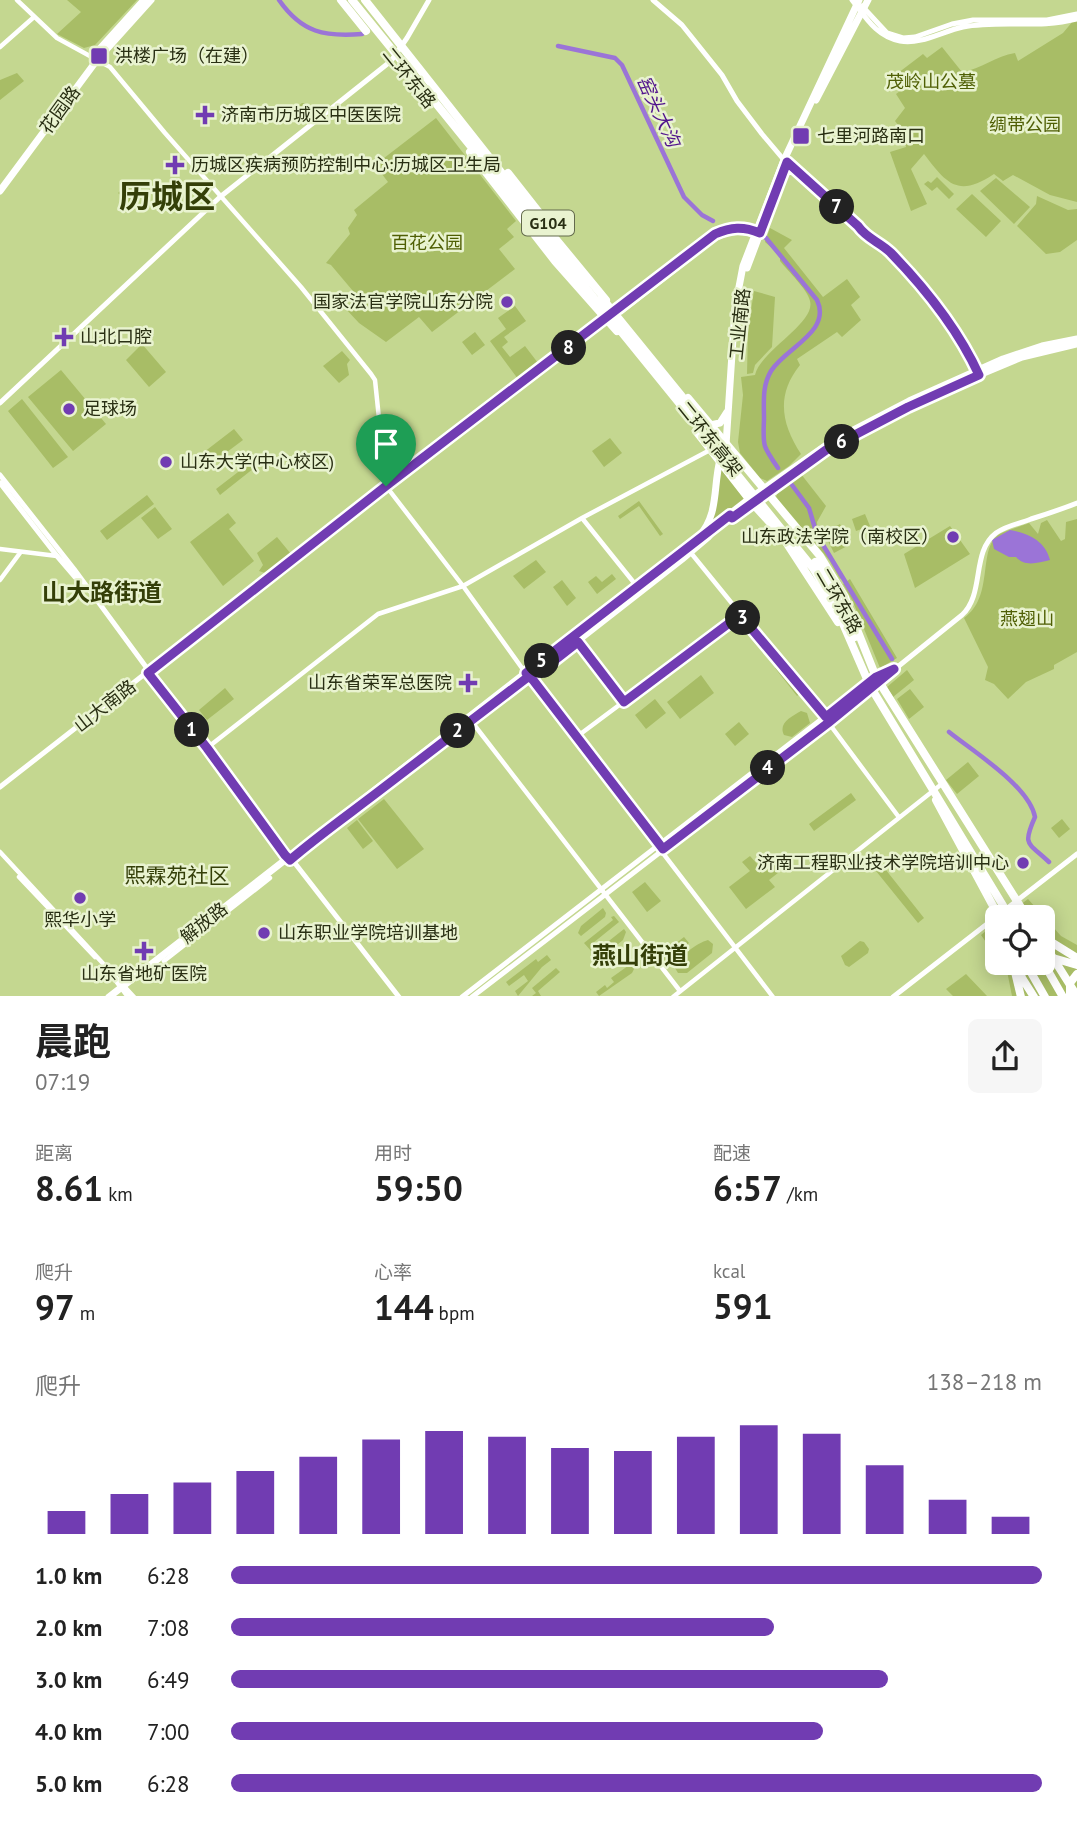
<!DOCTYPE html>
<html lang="zh">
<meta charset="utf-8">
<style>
body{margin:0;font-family:"PT Sans","Noto Sans SC",sans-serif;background:#f6f6f6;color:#222;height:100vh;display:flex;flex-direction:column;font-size:26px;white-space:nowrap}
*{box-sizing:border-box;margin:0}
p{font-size:23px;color:#767676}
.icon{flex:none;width:38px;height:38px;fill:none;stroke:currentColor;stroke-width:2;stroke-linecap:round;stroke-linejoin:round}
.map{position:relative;height:996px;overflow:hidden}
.details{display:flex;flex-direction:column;background:#fff;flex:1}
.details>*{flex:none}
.tools{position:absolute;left:985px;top:905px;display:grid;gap:14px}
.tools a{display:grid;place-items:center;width:70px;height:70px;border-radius:10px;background:#fff;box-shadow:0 4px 18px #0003;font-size:35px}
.pin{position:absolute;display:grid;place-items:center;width:60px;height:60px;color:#fff;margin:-72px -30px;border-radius:50% 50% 50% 0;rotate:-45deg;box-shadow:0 0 7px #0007}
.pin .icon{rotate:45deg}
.km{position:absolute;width:35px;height:35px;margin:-18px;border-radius:50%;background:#222;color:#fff;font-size:19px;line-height:35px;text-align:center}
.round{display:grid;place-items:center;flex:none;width:74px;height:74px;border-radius:10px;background:#f6f6f6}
.head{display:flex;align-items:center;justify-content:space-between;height:119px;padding:0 35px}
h1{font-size:38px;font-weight:700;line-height:52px}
.metrics{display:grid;grid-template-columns:repeat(3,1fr);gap:10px;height:119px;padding:7px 35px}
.metrics div{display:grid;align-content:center}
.metrics b{font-size:35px;font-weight:700}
.metrics small{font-size:19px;font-weight:400}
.metrics p{font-size:19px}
.chart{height:196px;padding:14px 35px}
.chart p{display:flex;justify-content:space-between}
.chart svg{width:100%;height:126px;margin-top:7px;stroke:#713cb2;stroke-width:6}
ul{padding:0 35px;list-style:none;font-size:23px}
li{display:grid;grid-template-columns:112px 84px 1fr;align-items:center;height:52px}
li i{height:18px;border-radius:9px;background:#713cb2}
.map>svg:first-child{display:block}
.green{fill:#a8bd66}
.water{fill:#9b74d7}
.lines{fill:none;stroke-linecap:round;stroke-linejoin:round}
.river{stroke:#9b74d7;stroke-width:4.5}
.tertiary{stroke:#fff;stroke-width:4.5}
.secondary{stroke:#fff;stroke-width:5}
.primary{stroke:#fff;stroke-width:7}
.trunk{stroke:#fff;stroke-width:8}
.route-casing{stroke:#fff;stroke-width:14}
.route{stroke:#713cb2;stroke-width:9}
.poi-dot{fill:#713cb2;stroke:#e9f3d0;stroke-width:2.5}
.labels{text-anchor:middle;stroke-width:5;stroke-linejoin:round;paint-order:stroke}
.shield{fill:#e9f3d0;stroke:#636a4c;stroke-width:2}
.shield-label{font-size:16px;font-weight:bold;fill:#292f13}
.poi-label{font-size:18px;fill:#292f13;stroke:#e9f3d0;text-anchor:start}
.street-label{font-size:18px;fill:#292f13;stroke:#e9f3d0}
.park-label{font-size:18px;fill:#4f5f04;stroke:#e9f3d0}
.water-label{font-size:19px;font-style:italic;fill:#52158d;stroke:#e9f3d0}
.quarter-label{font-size:21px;fill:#343f08;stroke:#e9f3d0}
.district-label{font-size:24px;font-weight:bold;fill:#343f08;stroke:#e9f3d0}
.town-label{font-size:32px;font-weight:bold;fill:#343f08;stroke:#e9f3d0}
</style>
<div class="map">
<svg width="1077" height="997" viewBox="0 0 1077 997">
<rect width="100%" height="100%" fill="#c4d790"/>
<path class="green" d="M67,0H137L95,45L84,48L57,34L81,12Z
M1077,20V202L1050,195L1013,175L1003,181L994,174C958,198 947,184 924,154L911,169L927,204L911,211L890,152L906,147L904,133L895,121L905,108L896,94L907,86L898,73L923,54L927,58L942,47L962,72C981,69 996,56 1015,53L1018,61L1063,33L1073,21Z
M17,73L24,81L0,100V80Z
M302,103H305L311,112L296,121L291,111Z
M436,118L516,221L507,229L514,237L499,249L515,269L432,332L419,317L386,342L359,323L345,308L358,297L331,265L326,263L350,234L348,228L357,215L354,210L388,182L375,165Z
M937,177L954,194L949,199L937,187L932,191L924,184L928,181L931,183Z
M996,178L1030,207L1014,224L980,191Z
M131,181L141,192L129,202L118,193Z
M972,194L1001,221L986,237L956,209Z
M1037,196L1068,210L1077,209V240L1060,252L1046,254L1017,226L1036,204Z
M770,228L792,240L784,248L823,297L847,279L860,297L851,305L861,320L842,337L837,332L797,359L800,365C776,395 781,423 801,454L789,466L767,481L760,478L740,453L738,442L743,395L741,377L755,375C761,350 816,323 810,301C808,290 788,271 780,261V255L765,242Z
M754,291L775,297L772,347L755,365L753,373L747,374L748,329Z
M515,306L526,321L504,337L508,342L502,347L510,357L525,346L538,363L518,379L490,341L506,329L498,318Z
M475,332L485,345L472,355L462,342Z
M142,344L166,372L149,387L126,360Z
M342,351L350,360L347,364L349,375L339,383L323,366Z
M61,370L106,424L73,451L28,397Z
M22,399L68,457L53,468L8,411Z
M234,429L243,440L203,470L195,459Z
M610,438L622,453L604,467L592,451Z
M255,459L259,464L220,495L216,489Z
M719,465L745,500L702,532L714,508Z
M801,474L826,506L817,522L818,534L816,536L844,576L840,579L829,560L776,497L778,492Z
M147,495L154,504L107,540L100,531Z
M639,501L663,534L660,536L639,506L620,519L618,516Z
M155,507L172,529L158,539L141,518Z
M228,513L236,523L229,529L254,561L223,586L190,542Z
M865,514L870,526L856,531L852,519Z
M1077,519V652L1054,665V669L1026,682L1008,699L994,684L985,680L988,667L964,618C994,597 978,552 997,536C1005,530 1020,527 1029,523L1038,534L1041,523L1047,520L1061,541L1065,539L1066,522Z
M840,524L851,544L834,553L824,533Z
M950,526L970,554L915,588L904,554Z
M277,537L291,554L265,573L259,571L263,565L257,553Z
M536,560L546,572L524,589L513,576Z
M612,574L616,579L597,594L588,582L596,576L602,582Z
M850,579L897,658L880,668L853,602L843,584Z
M562,580L576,598L567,606L553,587Z
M779,665L801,693L797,696L775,668Z
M907,670L914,680L893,697L887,687Z
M701,675L714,693L680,719L667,702Z
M225,688L234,699L207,720L199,710Z
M910,689L924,707L909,719L897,699Z
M655,699L666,713L646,729L635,715Z
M801,711L807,713L810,723L792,737L784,735C778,723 791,717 801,711Z
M739,722L749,734L735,746L725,734Z
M968,762L979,776L957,794L946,780Z
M851,793L856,800L814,831L809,824Z
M384,799L424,849L397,869L358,819Z
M1062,819L1070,829L1059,838L1051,828Z
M357,820L373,841L363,849L347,828Z
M771,855L783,869L769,880L775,887L746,909L729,887L750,871L742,862L750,856L758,865Z
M882,865L924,918L918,923L876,871Z
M645,882L661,901L647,912L632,892Z
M1028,899L1061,936L1077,945V996H1012L1007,971L1001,963L1043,962V917H1004Z
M603,908L606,913L605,917L581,936L578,933L581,926Z
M614,916L619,922L593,943L592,952L584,943L613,920L611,917Z
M997,922V958L981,935Z
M624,929L626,932L623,940L599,960V963L595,958L599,954L600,948Z
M684,937L689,943L663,963L658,957Z
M708,940L713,944L712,953L687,973H678L675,968C678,957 697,943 708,940Z
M860,941L864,942L869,949L868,953L849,967L845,965L841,956Z
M547,955L551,960L542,967L518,996L515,991L528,981L524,975L509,986L506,982L536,959L538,962Z
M632,963L635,967L632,973L599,996L596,992L605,985L607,988L614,982L611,978Z
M556,968L560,972L538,991L541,996H532L536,993L532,988Z
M966,974L987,996H953L946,989Z"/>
<path class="water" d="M1010,530C1027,533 1045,540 1050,560C1037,563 1025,567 1016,557H1009L994,549L992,540Z"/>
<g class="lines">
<path class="river" d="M279,0C302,33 325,37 362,34
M558,46L615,58L622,65L684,197L702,215L713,221
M766,238L817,300C832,332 785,348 771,371C762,386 764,402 764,419C763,446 762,445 778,468
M792,485L809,508L817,535L892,659
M949,732C974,752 1029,786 1035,817C1022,846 1028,842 1049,862"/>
<path class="tertiary" d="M17,0L57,38L110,67L165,133L301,287L371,374L375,380L386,486L463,586L532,682L773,997
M0,47L34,17
M785,160L858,226C867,239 880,242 891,253C924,288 957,327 977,371
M582,518L635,584
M0,549L57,556
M691,553L825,718L898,816
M0,580L20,553
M578,642L624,702
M536,670L541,671L683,560L709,538L713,533
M472,722L680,991
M575,738L740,615
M207,748L378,614L463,586L582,518L710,450
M337,826L493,707
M0,852L134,997
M19,877L95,957
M164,961L270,878
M106,968L128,997
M673,997L943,783"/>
<path class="secondary" d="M653,0L682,25L722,75L737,101L762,134L784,160
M852,0C866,18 877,37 900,41C921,45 943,31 963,27C1001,20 1039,29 1077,19
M862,6L887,33L903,38L915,37L952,24L973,20H1047L1077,14
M714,239C730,231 741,231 758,236
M614,315L621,312L690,258
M0,403L220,197L391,61L407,38L429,0
M0,475L74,569L149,671L209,746L287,853L399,997
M0,483L57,556L75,577
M0,787L256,587L715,234C730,227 742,226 758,233
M462,997L876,677L888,672
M472,997L828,723L962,615C985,594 971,552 996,533C1007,525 1019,524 1031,519C1047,514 1062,509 1077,503
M893,997L1077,854"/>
<path class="primary" d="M95,54L144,0
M816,100L868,0
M0,191L97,60L151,0
M747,268L770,207
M967,380L1022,357L1077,344
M710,425L720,423L727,412
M755,502L826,450L908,407L953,387
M699,536C719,515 713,486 720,460C721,455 724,449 726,445L735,308L743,266L784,160L859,0
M109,997L749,499L832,441L909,401L1003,359L1042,346L1077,339"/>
<path class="trunk" d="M341,0L366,31
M352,0L813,568L834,603L870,686L1010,917
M365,0L508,181
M470,152L555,261L617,331
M508,173L541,215
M505,178L547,231
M545,226L606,300
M602,298L689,405
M688,398L820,556L845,597L853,619
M696,431L753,504L783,537
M782,536L838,622
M815,562L836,594L855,637
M856,627L876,677L1027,917
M936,800L999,917
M1043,937L1077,958
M1043,942L1077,996
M1053,958L1077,965
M1018,962L1022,978L1034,997
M1025,962L1045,997
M1043,962L1063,997
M1015,972L1021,997
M1070,997V983L1077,974"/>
</g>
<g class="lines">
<defs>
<path id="route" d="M386,486L148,673L207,748L285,855L290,860C319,835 352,812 383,788C431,751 479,714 528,677C532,673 535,670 541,671L578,642L624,702L740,615L826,717L876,677L894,669L828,723L663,849L533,680L526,673L730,515L732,518L826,450L908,407L979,375C958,329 926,289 891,253C880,242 867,239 858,226L787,162L760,233C743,226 731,227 715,234L386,486"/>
</defs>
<use href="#route" class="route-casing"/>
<use href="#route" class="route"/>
</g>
<g class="poi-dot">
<rect x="90" y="47" width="18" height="18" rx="3.5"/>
<path d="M201.5 104.5h7v7h7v7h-7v7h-7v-7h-7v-7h7z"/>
<rect x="792" y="127" width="18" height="18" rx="3.5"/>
<path d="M171.5 154.5h7v7h7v7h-7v7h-7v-7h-7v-7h7z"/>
<circle cx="507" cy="302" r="7"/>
<path d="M60.5 326.5h7v7h7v7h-7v7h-7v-7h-7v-7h7z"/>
<circle cx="69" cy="409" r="7"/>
<circle cx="166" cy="462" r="7"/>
<circle cx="953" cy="537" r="7"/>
<path d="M464.5 672.5h7v7h7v7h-7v7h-7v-7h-7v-7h7z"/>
<circle cx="1023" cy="863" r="7"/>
<circle cx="80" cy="898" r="7"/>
<circle cx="264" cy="933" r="7"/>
<path d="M140.5 940.5h7v7h7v7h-7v7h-7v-7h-7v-7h7z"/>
</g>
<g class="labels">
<rect class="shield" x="522" y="210.5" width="52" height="25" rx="5"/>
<g class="shield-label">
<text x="548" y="229">G104</text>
</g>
<g class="poi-label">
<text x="115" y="62">洪楼广场（在建）</text>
<text x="221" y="121">济南市历城区中医医院</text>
<text x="817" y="142">七里河路南口</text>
<text x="191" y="171">历城区疾病预防控制中心:历城区卫生局</text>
<text x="493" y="308" text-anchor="end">国家法官学院山东分院</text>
<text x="80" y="343">山北口腔</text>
<text x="83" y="415">足球场</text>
<text x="180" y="468">山东大学(中心校区)</text>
<text x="939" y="543" text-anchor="end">山东政法学院（南校区）</text>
<text x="452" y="689" text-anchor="end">山东省荣军总医院</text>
<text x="1009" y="869" text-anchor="end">济南工程职业技术学院培训中心</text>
<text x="80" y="926" text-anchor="middle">熙华小学</text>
<text x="278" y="939">山东职业学院培训基地</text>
<text x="144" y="980" text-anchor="middle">山东省地矿医院</text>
</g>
<g class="street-label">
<text transform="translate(409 78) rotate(51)" y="6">二环东路</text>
<text transform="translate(60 110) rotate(-54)" y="6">花园路</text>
<text transform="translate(740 324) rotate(-84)" y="6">工业南路</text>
<text transform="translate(710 439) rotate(51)" y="6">二环东高架</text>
<text transform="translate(839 601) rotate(60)" y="6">二环东路</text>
<text transform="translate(105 706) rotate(-38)" y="6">山大南路</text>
<text transform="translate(204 923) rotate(-38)" y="6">解放路</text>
</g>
<g class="park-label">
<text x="931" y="88">茂岭山公墓</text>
<text x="1025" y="131">绸带公园</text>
<text x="427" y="249">百花公园</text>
<text x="1027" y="625">燕翅山</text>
</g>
<g class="water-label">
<text transform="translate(659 111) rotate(65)" y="7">窑头大沟</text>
</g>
<g class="quarter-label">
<text x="177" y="883">熙霖苑社区</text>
</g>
<g class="district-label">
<text x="102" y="601">山大路街道</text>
<text x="640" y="964">燕山街道</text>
</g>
<g class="town-label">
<text x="167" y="208">历城区</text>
</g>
</g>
</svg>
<div class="tools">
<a><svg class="icon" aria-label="locate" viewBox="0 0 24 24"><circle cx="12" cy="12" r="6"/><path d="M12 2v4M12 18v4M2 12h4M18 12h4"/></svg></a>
</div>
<div class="pin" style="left:386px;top:486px;background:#1e9e55"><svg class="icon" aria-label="arrive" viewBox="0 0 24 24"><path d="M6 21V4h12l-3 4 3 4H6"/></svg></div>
<b class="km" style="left:192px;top:730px">1</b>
<b class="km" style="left:458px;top:731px">2</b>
<b class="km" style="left:743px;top:618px">3</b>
<b class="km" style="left:768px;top:768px">4</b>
<b class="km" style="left:542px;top:661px">5</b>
<b class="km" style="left:842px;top:442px">6</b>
<b class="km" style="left:837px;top:207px">7</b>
<b class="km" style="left:569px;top:348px">8</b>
</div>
<section class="details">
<div class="head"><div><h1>晨跑</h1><p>07:19</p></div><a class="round"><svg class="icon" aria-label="share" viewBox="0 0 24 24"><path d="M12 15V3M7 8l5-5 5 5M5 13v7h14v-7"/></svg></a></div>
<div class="metrics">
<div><p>距离</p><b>8.61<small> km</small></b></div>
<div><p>用时</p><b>59:50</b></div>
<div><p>配速</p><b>6:57<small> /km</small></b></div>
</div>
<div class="metrics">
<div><p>爬升</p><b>97<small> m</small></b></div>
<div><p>心率</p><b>144<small> bpm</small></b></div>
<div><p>kcal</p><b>591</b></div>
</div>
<div class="chart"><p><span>爬升</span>138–218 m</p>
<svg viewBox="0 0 160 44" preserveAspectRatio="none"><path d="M5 44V36M15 44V30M25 44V26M35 44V22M45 44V17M55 44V11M65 44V8M75 44V10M85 44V14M95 44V15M105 44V10M115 44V6M125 44V9M135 44V20M145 44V32M155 44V38"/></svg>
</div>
<ul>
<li><b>1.0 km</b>6:28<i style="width:100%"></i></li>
<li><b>2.0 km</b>7:08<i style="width:67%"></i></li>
<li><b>3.0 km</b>6:49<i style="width:81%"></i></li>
<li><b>4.0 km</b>7:00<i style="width:73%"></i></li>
<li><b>5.0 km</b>6:28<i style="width:100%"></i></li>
</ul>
</section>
